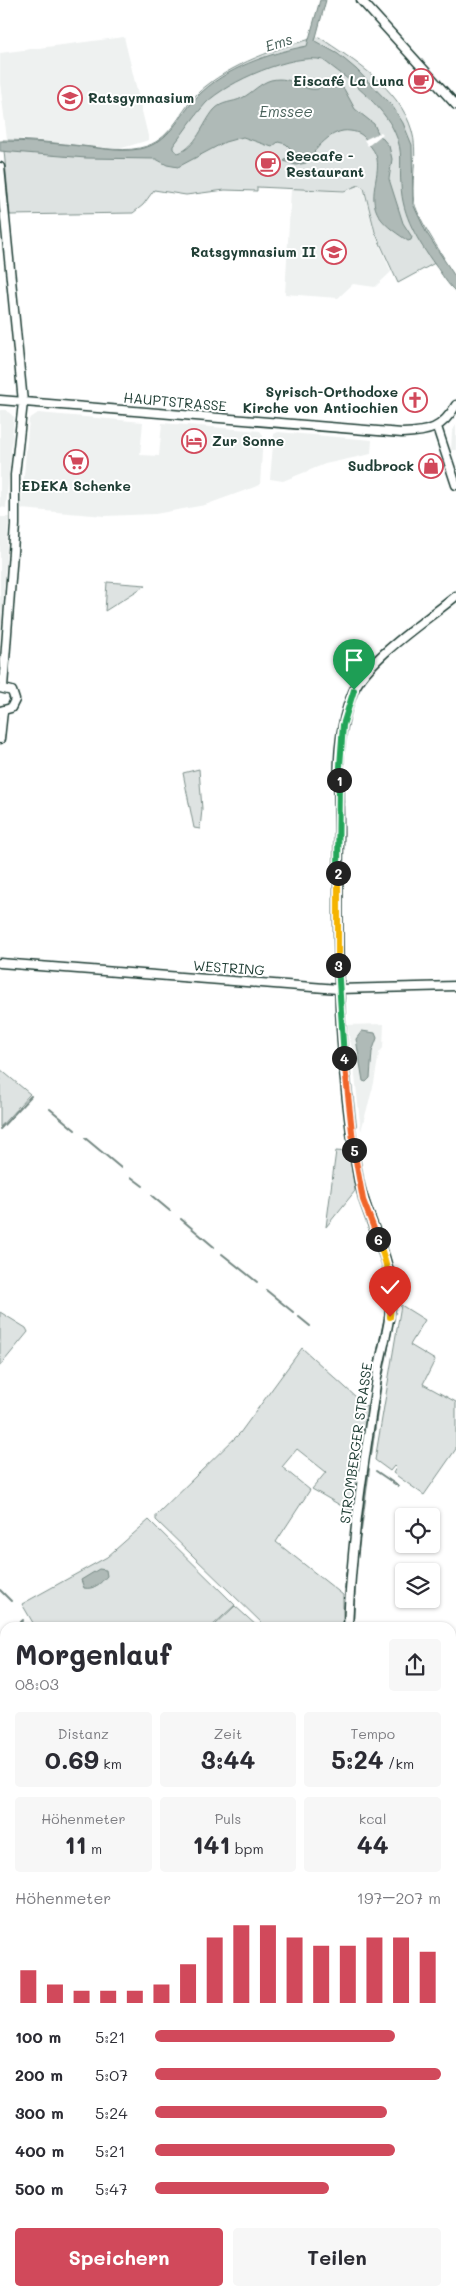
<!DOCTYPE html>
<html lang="de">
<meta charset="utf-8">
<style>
body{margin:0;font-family:Mali,sans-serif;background:#f7f7f7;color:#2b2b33;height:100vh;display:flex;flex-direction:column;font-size:19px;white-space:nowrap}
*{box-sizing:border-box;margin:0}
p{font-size:16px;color:#7c7c81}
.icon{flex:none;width:28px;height:28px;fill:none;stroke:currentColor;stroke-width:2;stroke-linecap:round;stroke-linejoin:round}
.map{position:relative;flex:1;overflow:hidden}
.sheet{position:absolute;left:0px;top:1622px;width:456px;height:674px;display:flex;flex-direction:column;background:#fff;border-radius:15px 15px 0 0;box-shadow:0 1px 4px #0004}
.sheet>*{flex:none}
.buttons{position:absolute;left:395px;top:1508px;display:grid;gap:10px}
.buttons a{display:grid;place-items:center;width:45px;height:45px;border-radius:5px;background:#fff;box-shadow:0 1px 4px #0004;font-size:25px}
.pin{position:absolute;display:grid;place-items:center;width:42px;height:42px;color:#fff;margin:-51px -21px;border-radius:50% 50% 50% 0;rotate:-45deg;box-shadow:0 0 5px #0007}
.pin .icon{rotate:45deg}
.km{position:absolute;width:25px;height:25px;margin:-12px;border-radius:50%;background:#222;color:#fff;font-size:14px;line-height:25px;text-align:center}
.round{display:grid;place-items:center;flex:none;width:52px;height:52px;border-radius:5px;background:#f7f7f7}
.overview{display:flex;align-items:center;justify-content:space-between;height:85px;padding:0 15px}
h1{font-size:28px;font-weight:700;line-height:38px}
.figures{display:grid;grid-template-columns:repeat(3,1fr);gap:8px;height:85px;padding:5px 15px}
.figures div{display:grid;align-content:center;border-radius:5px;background:#f7f7f7;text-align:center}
.figures b{font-size:25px;font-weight:700}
.figures small{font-size:14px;font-weight:400}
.figures p{font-size:14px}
.chart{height:140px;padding:10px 15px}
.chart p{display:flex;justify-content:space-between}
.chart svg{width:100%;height:90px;margin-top:5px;stroke:#d1495b;stroke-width:6}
.primary-button{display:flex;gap:10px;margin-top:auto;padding:10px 15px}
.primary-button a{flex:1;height:58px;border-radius:5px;background:#d1495b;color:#fff;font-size:20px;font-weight:700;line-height:58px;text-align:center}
.primary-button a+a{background:#f7f7f7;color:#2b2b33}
ul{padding:0 15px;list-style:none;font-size:16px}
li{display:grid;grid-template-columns:80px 60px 1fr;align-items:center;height:38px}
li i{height:12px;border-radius:6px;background:#d1495b}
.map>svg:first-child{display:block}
.built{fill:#eef1f0}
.green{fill:#dee3e2;stroke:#7e908b}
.water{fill:#afbab7;stroke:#758883}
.pier{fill:#fff}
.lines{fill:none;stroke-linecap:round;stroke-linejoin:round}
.stream{stroke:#758883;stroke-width:2}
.secondary-casing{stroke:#1f3d34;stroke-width:11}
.secondary{stroke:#fff;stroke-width:8}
.split-1-casing{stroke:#fff;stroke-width:10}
.split-2-casing{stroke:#fff;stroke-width:10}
.split-3-casing{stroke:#fff;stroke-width:10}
.split-4-casing{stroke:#fff;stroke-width:10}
.split-5-casing{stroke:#fff;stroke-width:10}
.split-6-casing{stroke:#fff;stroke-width:10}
.split-7-casing{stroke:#fff;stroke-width:10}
.split-1{stroke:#22a559;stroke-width:6}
.split-2{stroke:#22a559;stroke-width:6}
.split-3{stroke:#f5b400;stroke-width:6}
.split-4{stroke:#22a559;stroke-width:6}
.split-5{stroke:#f0652b;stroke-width:6}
.split-6{stroke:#f0652b;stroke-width:6}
.split-7{stroke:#f5b400;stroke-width:6}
.labels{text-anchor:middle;stroke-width:4;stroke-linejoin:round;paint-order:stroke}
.poi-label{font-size:14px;font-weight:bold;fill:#1f3d34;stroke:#fff;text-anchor:end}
.street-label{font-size:14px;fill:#1f3d34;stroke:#fff}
.water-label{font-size:15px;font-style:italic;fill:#4a625b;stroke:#fff}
</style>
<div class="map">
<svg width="456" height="2296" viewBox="0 0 456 2296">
<rect width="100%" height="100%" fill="#fff"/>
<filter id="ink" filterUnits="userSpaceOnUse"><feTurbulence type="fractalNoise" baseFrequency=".02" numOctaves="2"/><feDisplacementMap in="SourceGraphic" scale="10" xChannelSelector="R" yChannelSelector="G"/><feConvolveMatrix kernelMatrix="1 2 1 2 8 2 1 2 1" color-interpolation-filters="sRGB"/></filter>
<g filter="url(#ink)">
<path class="built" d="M124,37L149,140L119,149L27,139H7L0,83V53Z
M359,186L363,188L374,232L391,272L375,287L353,284L338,298L285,294L291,189L344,192Z
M0,410H6L14,417L6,508L0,507Z
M38,413L143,422L140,455L159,456L162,423L260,431L263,435L260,485L205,505L155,514L105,516L21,509L29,419Z
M456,425V450H451L452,432Z
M278,432L372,440L371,454L325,464L283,481L270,479L274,434Z
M0,517H9L1,631H0Z
M384,1024L383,1048L379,1053L374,1083L361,1131L352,1048L346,1025Z
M188,2291H229L227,2296H186Z
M350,2291H420L417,2296H347Z"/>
<path class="green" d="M319,37C353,60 400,88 412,131C418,151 412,176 413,196C414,212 435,243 444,258L398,283L375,232L364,188L359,185L344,191L257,187V191L225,190L186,195L154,190L143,205L133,213L10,215L3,140C30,140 56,143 83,146C103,148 127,153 147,146C173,137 181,109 199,92C228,65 281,46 319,37Z
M107,582L146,585L105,611Z
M199,769L202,809L200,829L194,828L183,773Z
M0,1069L30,1094L0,1127Z
M336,1151L349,1152L355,1191L326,1227Z
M401,1305L425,1320L410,1345L435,1360L423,1384L456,1402V1449L424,1495L393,1473L396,1468L394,1466L390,1471L375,1460Z
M0,1312L26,1328L28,1332L0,1366Z
M302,1348L367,1407L352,1512L312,1489L326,1472L297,1449L282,1467L310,1490L276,1542L343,1595V1627H266L156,1520V1515L240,1433Z
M149,1520L235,1605L211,1627L36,1628L22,1604L107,1557Z
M235,1606L258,1627H213Z
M5,1913V2278L0,2279V1933Z
M71,2291H184L181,2296H82Z"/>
<path class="water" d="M320,0H326L315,41L338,54L356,69L393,107L403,123L412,145L413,204L426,232L456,278V292C447,284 442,274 435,265C418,241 402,216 401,185C399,166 404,152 395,133C384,106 346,77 323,60C294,52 227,82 206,103C194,116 184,132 173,146V149L178,153C196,148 203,123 214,110C222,101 232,103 242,98C252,93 260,83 271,80C294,75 302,92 318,89L324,82L332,80L344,89L355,109L374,124L378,133L389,146L392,159L389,179L403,223L412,237L411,240L408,241C398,234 386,227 379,216C367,197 380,177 377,159C376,153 372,148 368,143C364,135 359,132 350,131C331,128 315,150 306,163L296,165L284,161L291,155V149L286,144L278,142L272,147L243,137L225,142L178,167L167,165L156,159L86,158L0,151V141C27,141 53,143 80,146C101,148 126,154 147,147C171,139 182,112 198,96C225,68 270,53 307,46Z
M362,1031L375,1033L377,1038L372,1052L370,1078L366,1082L363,1081L356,1039Z
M99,1569L106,1570L107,1576C101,1583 94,1590 84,1588L81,1580Z"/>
<path class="pier" d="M381,132L383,134L368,146L364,140Z"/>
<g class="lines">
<path class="stream" d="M347,1049L356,1126
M50,1109L75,1130
M0,1129L31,1096
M85,1138L121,1168
M350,1152L359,1201L384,1270L387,1285L385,1316L375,1365
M131,1177L143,1186
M364,1187L375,1218
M152,1196L170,1211
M181,1219L214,1247
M385,1244L393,1268L397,1292
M222,1254L257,1282
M266,1290L293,1312
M299,1317L310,1326
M383,1373L396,1305
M363,1447L368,1406
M371,1455L381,1383
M376,1471L398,1486
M361,1530L369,1469
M355,1576L360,1535
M345,1589L346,1573
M0,1590L11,1601
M15,1628L23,1620
M344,1628L345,1595
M353,1628L355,1581
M0,1641L5,1636
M0,1816L5,1818
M0,1929L5,1901
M0,2010V2013"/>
<defs>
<path id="secondary" d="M361,0L456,105
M0,167L23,402L15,475V525L3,687
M0,400L402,433C429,432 442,429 456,405
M437,427L456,485
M0,688L12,691L15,700L11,708L0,711
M0,739L3,711
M0,963L338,989L456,986
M348,1628C351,1544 364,1460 377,1378C382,1347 393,1317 391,1286C388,1248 364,1214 358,1176C337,1063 337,947 339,833C339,788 334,734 353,692C368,658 426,621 456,596
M300,2296H311"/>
</defs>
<use href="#secondary" class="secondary-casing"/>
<use href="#secondary" class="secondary"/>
</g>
</g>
<g class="lines" filter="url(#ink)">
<defs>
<path id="split-1" d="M339,780L343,725L354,690"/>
<path id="split-2" d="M338,873L339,780"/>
<path id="split-3" d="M338,965V873"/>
<path id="split-4" d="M338,965L344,1058"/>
<path id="split-5" d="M344,1058L354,1150"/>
<path id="split-6" d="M354,1150L363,1200L378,1239"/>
<path id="split-7" d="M378,1239C388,1268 393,1286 390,1317"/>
</defs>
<use href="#split-1" class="split-1-casing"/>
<use href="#split-2" class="split-2-casing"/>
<use href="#split-3" class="split-3-casing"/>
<use href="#split-4" class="split-4-casing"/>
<use href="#split-5" class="split-5-casing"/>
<use href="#split-6" class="split-6-casing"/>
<use href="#split-7" class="split-7-casing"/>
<use href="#split-1" class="split-1"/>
<use href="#split-2" class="split-2"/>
<use href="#split-3" class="split-3"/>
<use href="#split-4" class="split-4"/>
<use href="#split-5" class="split-5"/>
<use href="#split-6" class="split-6"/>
<use href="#split-7" class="split-7"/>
</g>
<defs>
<symbol id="cafe-ring" viewBox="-11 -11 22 22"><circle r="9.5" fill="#fff" stroke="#d1495b" stroke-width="1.5"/><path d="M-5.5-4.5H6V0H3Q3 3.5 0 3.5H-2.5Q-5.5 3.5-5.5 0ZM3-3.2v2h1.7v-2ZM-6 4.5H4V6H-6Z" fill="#d1495b"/></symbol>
<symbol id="school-ring" viewBox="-11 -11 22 22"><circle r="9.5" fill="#fff" stroke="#d1495b" stroke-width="1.5"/><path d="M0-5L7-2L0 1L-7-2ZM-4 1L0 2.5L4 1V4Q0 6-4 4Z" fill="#d1495b"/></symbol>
<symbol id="church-ring" viewBox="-11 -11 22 22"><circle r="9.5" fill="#fff" stroke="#d1495b" stroke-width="1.5"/><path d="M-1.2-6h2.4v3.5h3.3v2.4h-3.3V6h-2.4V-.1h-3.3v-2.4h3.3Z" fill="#d1495b"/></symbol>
<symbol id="hotel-ring" viewBox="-11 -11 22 22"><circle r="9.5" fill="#fff" stroke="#d1495b" stroke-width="1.5"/><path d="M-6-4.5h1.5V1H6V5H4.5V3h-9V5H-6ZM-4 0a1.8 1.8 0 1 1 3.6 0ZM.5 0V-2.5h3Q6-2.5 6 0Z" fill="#d1495b"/></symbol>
<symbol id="supermarket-ring" viewBox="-11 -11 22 22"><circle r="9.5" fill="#fff" stroke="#d1495b" stroke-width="1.5"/><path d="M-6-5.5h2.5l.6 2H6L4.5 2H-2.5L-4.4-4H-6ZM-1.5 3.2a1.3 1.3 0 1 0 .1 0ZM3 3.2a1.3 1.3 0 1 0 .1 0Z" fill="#d1495b"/></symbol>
<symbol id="shop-ring" viewBox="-11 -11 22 22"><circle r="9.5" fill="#fff" stroke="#d1495b" stroke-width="1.5"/><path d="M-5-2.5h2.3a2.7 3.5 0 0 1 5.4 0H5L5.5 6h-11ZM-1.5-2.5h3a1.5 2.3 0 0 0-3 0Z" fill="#d1495b"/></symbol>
</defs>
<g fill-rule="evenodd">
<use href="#cafe-ring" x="407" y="67" width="28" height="28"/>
<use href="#school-ring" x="56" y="84" width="28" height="28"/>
<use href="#cafe-ring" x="254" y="150" width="28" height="28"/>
<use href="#school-ring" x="320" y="238" width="28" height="28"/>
<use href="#church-ring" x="401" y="386" width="28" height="28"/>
<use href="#hotel-ring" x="180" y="427" width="28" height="28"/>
<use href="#supermarket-ring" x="62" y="448" width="28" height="28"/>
<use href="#shop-ring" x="417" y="452" width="28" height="28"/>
</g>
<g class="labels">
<g class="poi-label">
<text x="404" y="86">Eiscafé La Luna</text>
<text x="88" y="103" text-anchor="start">Ratsgymnasium</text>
<text x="286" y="161" text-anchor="start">Seecafe -<tspan x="286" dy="16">Restaurant</tspan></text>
<text x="316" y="257">Ratsgymnasium II</text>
<text x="398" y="397">Syrisch-Orthodoxe<tspan x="398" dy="16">Kirche von Antiochien</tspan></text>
<text x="212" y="446" text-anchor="start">Zur Sonne</text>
<text x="414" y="471">Sudbrock</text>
<text x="76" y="491" text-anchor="middle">EDEKA Schenke</text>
</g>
<g class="street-label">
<text transform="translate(175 402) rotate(5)" y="5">HAUPTSTRASSE</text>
<text transform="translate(229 968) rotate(4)" y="5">WESTRING</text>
<text transform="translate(356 1443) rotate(-82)" y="5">STROMBERGER STRASSE</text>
</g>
<g class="water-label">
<text transform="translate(279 43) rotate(-18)" y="5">Ems</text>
<text x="286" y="117">Emssee</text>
</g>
</g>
</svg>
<div class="buttons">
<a><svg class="icon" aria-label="locate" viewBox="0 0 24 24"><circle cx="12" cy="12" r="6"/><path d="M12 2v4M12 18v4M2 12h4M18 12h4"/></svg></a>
<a><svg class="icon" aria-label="layers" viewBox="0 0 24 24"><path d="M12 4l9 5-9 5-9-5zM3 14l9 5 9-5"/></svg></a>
</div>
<div class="pin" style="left:354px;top:690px;background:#1e9e55"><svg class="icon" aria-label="arrive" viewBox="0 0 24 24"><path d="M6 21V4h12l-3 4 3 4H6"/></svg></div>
<div class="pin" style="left:390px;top:1317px;background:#d93025"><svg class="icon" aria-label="check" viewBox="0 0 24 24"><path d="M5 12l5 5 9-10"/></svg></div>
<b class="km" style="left:339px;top:780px">1</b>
<b class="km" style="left:338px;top:873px">2</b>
<b class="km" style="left:338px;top:965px">3</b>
<b class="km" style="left:344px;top:1058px">4</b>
<b class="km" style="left:354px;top:1150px">5</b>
<b class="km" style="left:378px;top:1239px">6</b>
<section class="sheet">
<div class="overview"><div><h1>Morgenlauf</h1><p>08:03</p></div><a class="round"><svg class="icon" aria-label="share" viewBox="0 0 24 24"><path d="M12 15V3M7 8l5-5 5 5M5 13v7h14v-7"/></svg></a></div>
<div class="figures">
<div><p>Distanz</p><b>0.69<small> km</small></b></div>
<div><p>Zeit</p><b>3:44</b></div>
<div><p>Tempo</p><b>5:24<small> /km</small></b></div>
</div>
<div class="figures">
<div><p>Höhenmeter</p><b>11<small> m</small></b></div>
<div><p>Puls</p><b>141<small> bpm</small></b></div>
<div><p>kcal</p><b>44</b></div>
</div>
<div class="chart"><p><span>Höhenmeter</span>197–207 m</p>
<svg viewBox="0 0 160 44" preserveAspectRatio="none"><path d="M5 44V28M15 44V35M25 44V38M35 44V38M45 44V38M55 44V35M65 44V25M75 44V12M85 44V6M95 44V6M105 44V12M115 44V16M125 44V16M135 44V12M145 44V12M155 44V19"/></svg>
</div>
<ul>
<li><b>100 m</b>5:21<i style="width:84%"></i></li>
<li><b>200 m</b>5:07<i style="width:100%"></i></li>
<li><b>300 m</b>5:24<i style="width:81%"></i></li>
<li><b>400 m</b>5:21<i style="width:84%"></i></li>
<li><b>500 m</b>5:47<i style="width:61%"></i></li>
</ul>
<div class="primary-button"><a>Speichern</a><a>Teilen</a></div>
</section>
</div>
